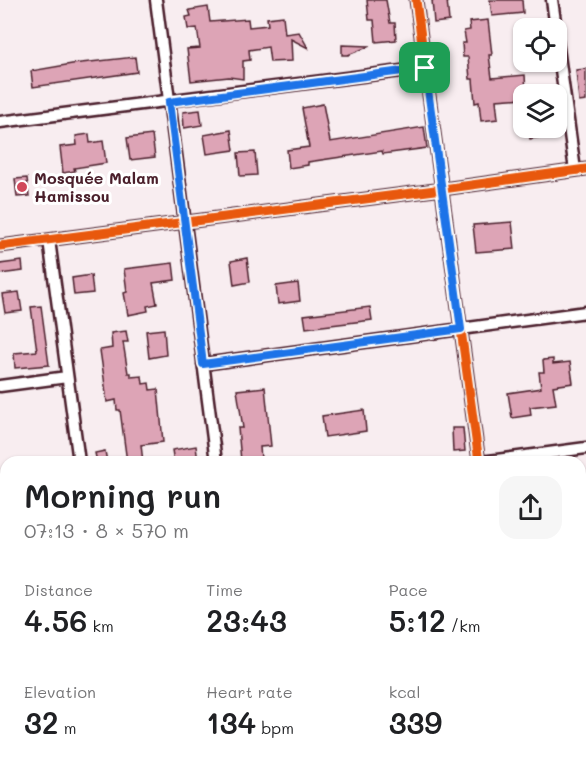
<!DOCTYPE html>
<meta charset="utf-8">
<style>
body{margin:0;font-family:Mali,sans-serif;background:#f6f6f6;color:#202124;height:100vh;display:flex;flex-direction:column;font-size:22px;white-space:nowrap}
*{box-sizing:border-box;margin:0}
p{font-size:20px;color:#757577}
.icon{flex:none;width:33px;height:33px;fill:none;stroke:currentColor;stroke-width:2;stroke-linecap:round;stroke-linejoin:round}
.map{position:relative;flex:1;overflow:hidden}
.drawer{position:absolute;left:0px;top:456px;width:586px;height:320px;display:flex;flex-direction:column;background:#fff;border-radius:18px 18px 0 0;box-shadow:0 2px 4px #0004}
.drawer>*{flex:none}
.buttons{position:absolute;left:513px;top:18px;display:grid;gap:12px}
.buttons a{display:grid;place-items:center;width:54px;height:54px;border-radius:12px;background:#fff;box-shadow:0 2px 4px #0004;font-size:30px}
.pin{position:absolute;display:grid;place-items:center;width:51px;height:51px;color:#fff;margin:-26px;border-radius:12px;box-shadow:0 3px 9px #0006}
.round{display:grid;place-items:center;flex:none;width:63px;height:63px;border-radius:18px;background:#f6f6f6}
.head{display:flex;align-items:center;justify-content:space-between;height:102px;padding:0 24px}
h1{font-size:33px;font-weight:600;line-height:45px}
.stats{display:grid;grid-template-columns:repeat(3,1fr);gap:9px;height:102px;padding:6px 24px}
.stats div{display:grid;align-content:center}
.stats b{font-size:30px;font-weight:600}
.stats small{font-size:16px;font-weight:400}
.stats p{font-size:16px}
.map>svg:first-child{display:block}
.building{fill:#dda4b6;stroke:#4a1f2b;stroke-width:1.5}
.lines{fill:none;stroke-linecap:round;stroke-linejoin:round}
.minor-casing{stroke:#4a1f2b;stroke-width:15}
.tertiary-casing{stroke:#4a1f2b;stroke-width:16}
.minor{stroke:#fff;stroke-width:10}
.tertiary{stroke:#fff;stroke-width:12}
.cycleway-casing{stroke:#fff;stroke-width:13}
.cycleway{stroke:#e8590c;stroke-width:9}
.route-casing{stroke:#fff;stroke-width:12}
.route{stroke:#1a73e8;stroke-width:8}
.poi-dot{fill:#d1495b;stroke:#fff;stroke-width:2}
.labels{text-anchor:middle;stroke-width:6;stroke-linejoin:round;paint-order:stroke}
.poi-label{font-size:16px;font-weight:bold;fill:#4a1f2b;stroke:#fff;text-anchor:start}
</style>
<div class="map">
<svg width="586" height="775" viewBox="0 0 586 775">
<rect width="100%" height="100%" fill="#f8edf0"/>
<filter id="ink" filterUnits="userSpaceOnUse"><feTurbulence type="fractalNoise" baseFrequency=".0167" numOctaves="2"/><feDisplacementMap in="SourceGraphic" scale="12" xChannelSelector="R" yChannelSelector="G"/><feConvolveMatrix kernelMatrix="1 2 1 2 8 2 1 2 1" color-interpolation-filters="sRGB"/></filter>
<g filter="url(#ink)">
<path class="building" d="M367,0H386L390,23H395L396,40L376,42L374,20H369Z
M432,0H447L449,21L434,23Z
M490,0H522L523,13L492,16Z
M208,7L210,22L248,19L249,27L268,25L267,18L283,16L285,34L299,32L308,48L291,39L292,61L270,62L268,47L249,50L250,60L243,61V79L229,77L191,81L187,49L200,48L197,28L188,29L186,17L191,16L189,10Z
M488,20L492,55H489L492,78L525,75L526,94H524V98L496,100L498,119L481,121L479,102L475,103L473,79H470L468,57H463L462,43H466L464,31L470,30L469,22Z
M342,45L370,46L348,55H342Z
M135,57L137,72L33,87L31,71L72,64Z
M586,69V101L579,102L576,70Z
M323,104L330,142L424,127L427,148L383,154L382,151L308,162V165L289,168L287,150L309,147L302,108Z
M200,110L202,125L184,128L183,112Z
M528,128H547L548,136L530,139Z
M231,130L234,150L207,154L204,135Z
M89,134L90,143L103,141L106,163L74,168L75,171L63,173L60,147L77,145L76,136Z
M152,135L155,157L130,160L127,138Z
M255,152L257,175L240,176L238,153Z
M27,178L29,196L17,197L15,179Z
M512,222L515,249L476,252L473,225Z
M247,258L250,282L234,285L231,261Z
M22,261L23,271L0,274V264Z
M173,263L175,280L153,283L157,304L147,306L148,311L128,315L124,293L127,292L124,269Z
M91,275L93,293L74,295L72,278Z
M298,283L300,301L278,304L276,286Z
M19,292L22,311L5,313L2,294Z
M41,306L49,365L15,368L14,353L37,351L31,307Z
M370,307L372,320L306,328L304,315Z
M164,329L166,355L149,358L146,331Z
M126,331L128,342H123L128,373H131V377L142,376L143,384L149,383L150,390L158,389L163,442L141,445L143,462H127L120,410H117L116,400L107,402L104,378L100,350L112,348L111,333Z
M553,359V364L570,362L573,383L553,386L556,404L530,407L531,415L512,418L508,393L541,388L539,372H544L543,360Z
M265,387L271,446L260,447L261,459L241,461L238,428H243L237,390Z
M364,410L366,431L325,437L322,416Z
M452,428H463L465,451L453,452Z
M196,446L198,462H174L172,450Z
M105,451L107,462H97L95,453Z"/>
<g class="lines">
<defs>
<path id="minor" d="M156,0L216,462
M416,0L479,462
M552,0L556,28
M556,34L575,170
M0,122L425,68
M49,240L79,462
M0,246L443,189L586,169
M203,364L586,312
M0,386L67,377
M481,462L586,448
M0,525L6,524
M0,649H6
M255,770V775
M523,770L524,775"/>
<path id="tertiary" d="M580,703H586
M27,775L70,770"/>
</defs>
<use href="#minor" class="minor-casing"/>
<use href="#tertiary" class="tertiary-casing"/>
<use href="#minor" class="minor"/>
<use href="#tertiary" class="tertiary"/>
<defs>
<path id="cycleway" d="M416,0L479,462
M0,246L443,189L586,169"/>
</defs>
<use href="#cycleway" class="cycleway-casing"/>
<use href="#cycleway" class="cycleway"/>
</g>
</g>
<g class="lines" filter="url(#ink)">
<defs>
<path id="route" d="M425,68L461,329L203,364L169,102Z"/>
</defs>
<use href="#route" class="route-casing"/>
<use href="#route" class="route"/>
</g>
<circle class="poi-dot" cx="22" cy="187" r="6"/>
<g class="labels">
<g class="poi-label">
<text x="34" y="184">Mosquée Malam<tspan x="34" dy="18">Hamissou</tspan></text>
</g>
</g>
</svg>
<div class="buttons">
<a><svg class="icon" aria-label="locate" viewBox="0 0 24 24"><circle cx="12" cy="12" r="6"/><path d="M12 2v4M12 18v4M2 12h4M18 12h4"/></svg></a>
<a><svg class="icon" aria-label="layers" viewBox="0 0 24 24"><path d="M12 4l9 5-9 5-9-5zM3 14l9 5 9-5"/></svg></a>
</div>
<div class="pin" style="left:425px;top:68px;background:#1e9e55"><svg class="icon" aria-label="arrive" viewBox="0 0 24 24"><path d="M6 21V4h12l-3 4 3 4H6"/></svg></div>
<section class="drawer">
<div class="head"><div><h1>Morning run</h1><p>07:13 · 8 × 570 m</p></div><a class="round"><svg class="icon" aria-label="share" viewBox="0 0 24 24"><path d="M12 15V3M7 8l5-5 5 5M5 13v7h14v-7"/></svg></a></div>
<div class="stats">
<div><p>Distance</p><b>4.56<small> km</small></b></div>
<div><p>Time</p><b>23:43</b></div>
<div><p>Pace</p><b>5:12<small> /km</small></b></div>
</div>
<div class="stats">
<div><p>Elevation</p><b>32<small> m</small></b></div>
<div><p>Heart rate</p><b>134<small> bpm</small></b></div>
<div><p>kcal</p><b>339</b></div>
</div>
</section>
</div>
